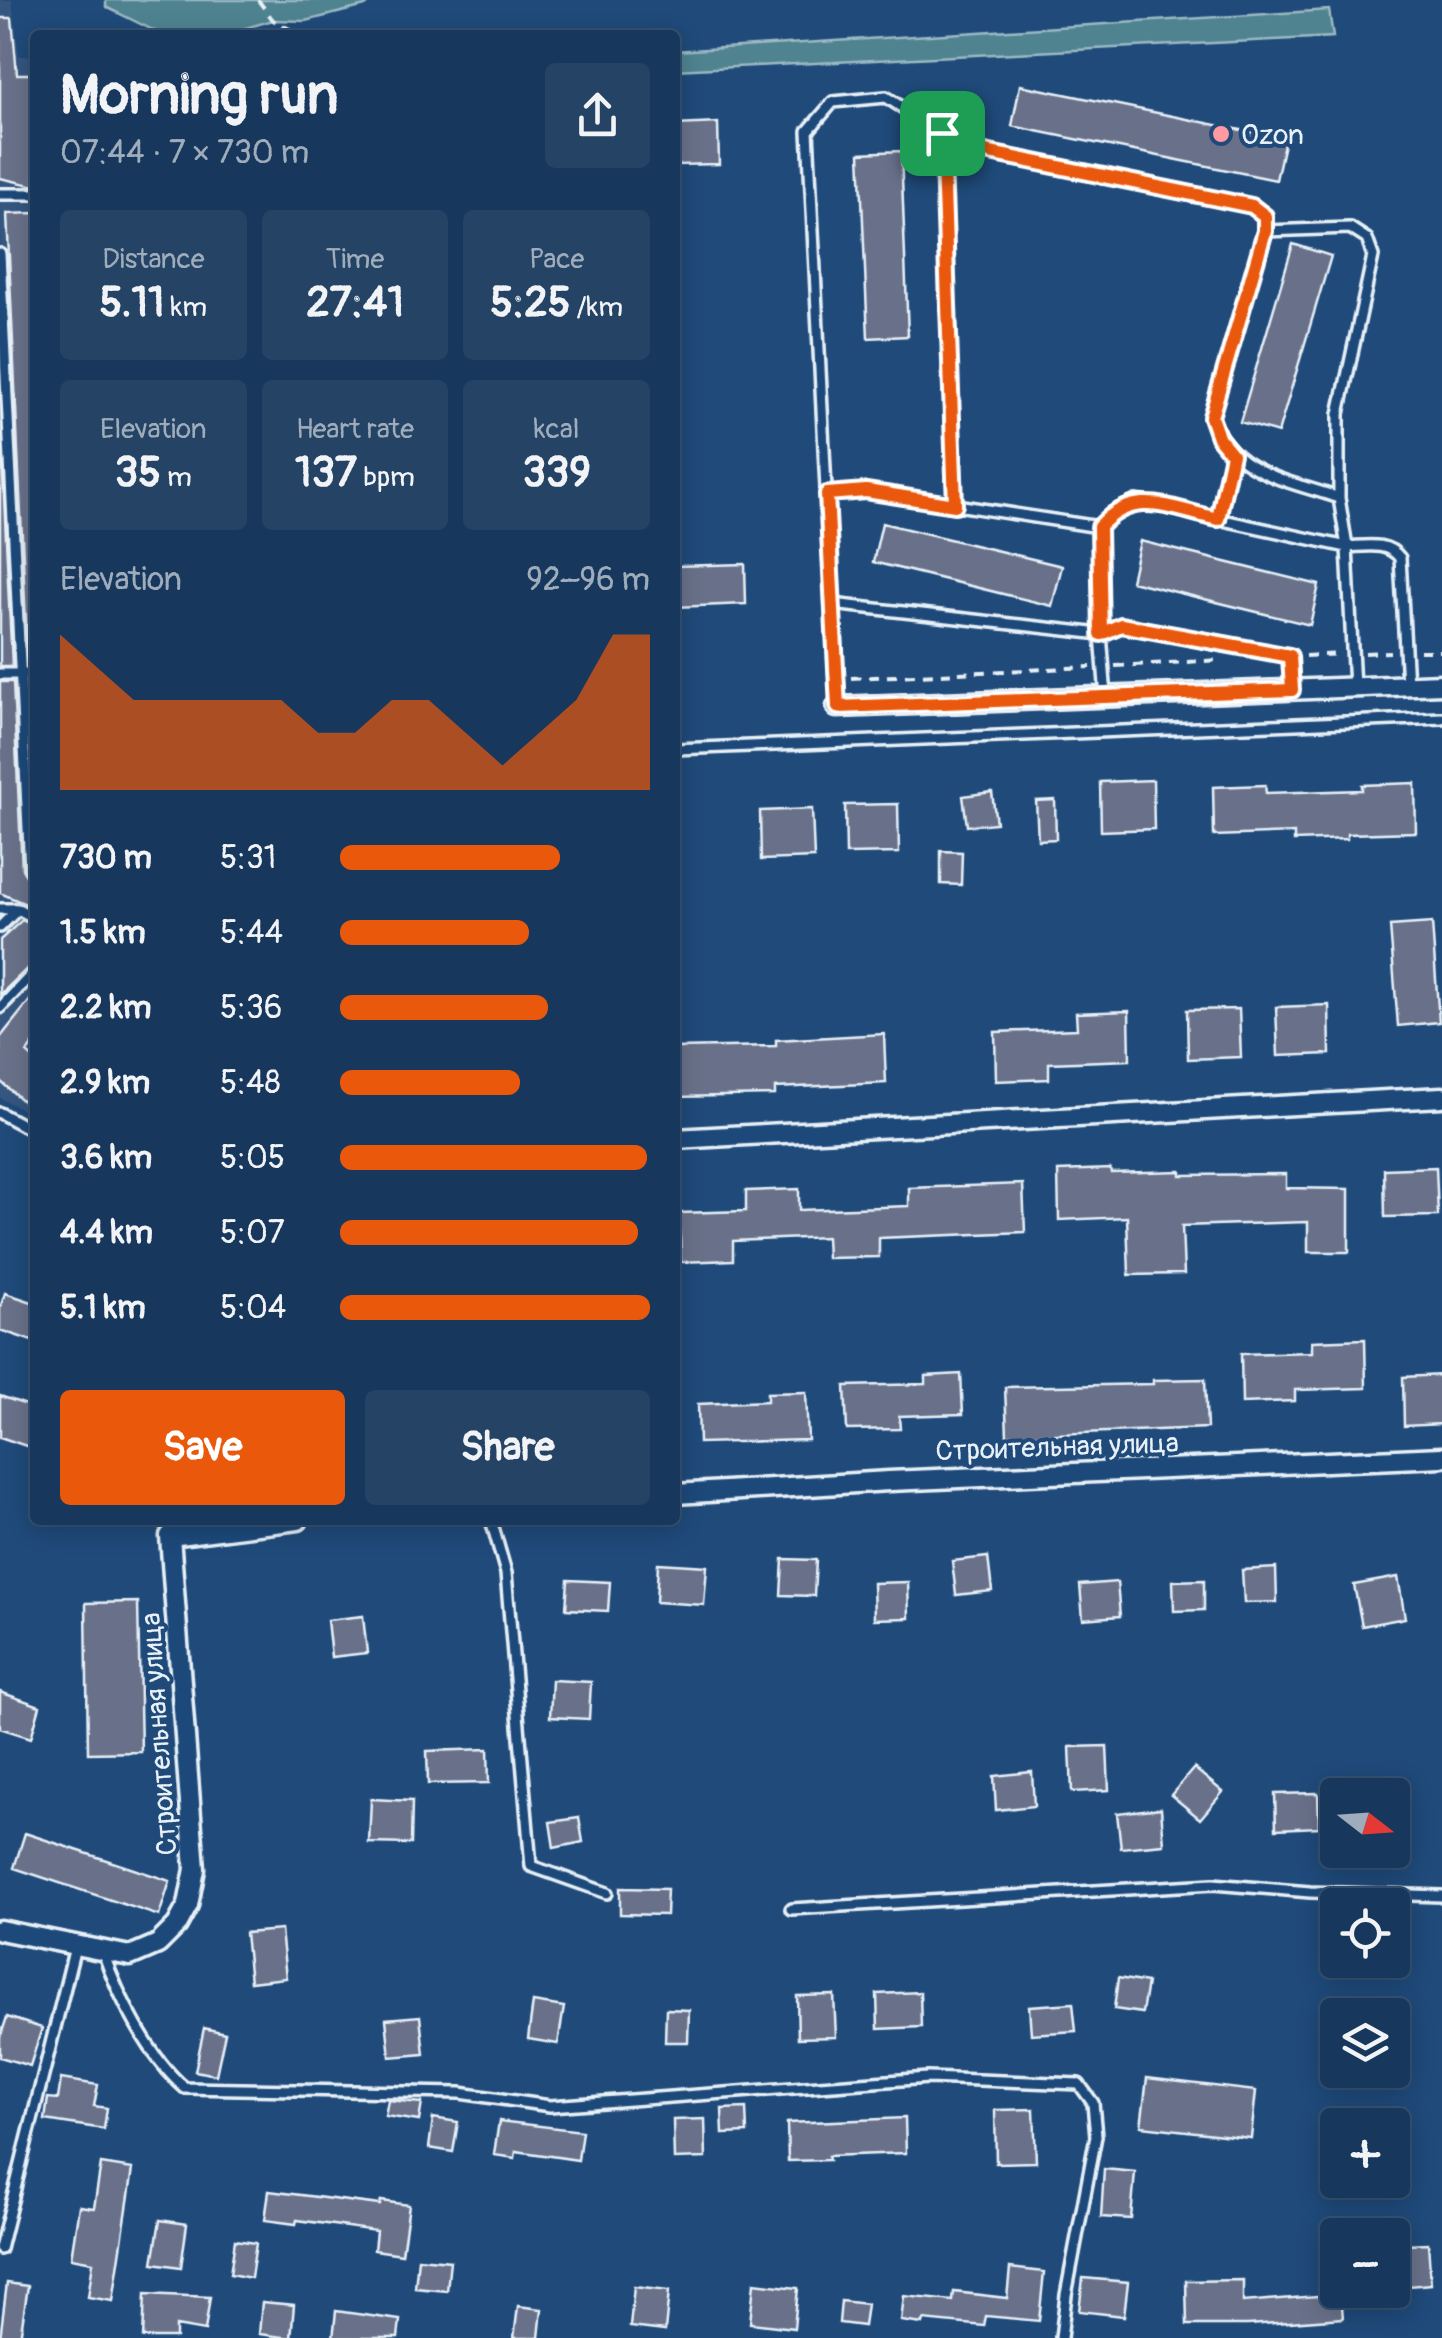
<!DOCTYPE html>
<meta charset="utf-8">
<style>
body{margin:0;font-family:Pangolin,sans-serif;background:#244365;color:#f1f3f6;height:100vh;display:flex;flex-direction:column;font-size:38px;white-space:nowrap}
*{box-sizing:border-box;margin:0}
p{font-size:32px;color:#9eacbb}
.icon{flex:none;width:55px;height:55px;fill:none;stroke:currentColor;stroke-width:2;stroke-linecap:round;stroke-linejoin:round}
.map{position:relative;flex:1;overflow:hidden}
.panel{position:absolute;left:30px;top:30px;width:650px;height:1495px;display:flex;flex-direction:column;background:#17385c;border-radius:10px;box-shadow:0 5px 25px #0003,0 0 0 2px #365272}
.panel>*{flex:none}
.needle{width:65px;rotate:107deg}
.tools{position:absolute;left:1320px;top:1778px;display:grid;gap:20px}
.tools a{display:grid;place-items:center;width:90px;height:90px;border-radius:10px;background:#17385c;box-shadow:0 5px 25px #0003,0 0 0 2px #365272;font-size:50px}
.pin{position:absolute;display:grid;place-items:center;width:85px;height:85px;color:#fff;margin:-42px;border-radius:20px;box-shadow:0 5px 15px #0006}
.round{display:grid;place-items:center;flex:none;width:105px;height:105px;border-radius:10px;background:#244365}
.head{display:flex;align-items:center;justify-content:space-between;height:170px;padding:0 30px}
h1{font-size:55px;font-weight:800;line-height:75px}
.stats{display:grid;grid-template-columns:repeat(3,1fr);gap:15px;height:170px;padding:10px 30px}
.stats div{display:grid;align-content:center;border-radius:10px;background:#244365;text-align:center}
.stats b{font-size:42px;font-weight:800}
.stats small{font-size:28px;font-weight:400}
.stats p{font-size:28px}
.chart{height:280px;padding:20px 30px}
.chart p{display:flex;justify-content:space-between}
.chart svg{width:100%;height:180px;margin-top:10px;fill:#ea580c;opacity:.7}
.action{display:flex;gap:20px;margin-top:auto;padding:20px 30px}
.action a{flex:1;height:115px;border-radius:10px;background:#ea580c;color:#fff;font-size:40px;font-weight:800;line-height:115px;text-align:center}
.action a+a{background:#244365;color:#f1f3f6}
ul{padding:0 30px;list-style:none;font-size:32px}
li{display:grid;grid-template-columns:160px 120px 1fr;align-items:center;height:75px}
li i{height:25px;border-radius:12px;background:#ea580c}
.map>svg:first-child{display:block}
.built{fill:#35567f}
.green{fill:#4f8390;stroke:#9cbac4;stroke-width:2.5}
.building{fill:#69718a;stroke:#e8f1f8;stroke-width:2.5}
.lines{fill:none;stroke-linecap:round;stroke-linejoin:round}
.service-casing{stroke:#e8f1f8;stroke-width:16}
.minor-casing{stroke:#e8f1f8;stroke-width:25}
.path{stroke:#e8f1f8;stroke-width:4;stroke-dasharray:10 8;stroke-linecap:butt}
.service{stroke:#1f4a7a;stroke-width:9}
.minor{stroke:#1f4a7a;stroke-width:18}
.route-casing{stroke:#fff;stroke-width:20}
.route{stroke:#ea580c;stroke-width:12}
.poi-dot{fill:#ff9aa2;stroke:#1f4a7a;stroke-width:4}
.labels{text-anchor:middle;stroke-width:8;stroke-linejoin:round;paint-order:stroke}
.poi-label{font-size:28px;fill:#e8f1f8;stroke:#1f4a7a;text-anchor:start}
.street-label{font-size:28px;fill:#e8f1f8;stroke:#1f4a7a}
</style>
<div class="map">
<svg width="1442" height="2338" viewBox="0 0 1442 2338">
<rect width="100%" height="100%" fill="#1f4a7a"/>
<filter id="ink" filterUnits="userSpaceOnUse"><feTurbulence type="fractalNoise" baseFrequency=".01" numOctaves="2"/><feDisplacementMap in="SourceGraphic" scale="20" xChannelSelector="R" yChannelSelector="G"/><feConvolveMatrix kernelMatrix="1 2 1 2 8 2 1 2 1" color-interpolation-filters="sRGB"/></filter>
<g filter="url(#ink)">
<path class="built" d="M0,0H12L19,56H35V1116L0,1098Z"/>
<path class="green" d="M106,0H373L365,6L306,21L273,20L222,35L159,33L106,7Z
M1329,10L1333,37L675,70V51Z"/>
<path class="building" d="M0,18H12L17,74H35V186L0,178Z
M1020,85L1285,139L1276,180L1012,126Z
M718,123L719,164L675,165V125Z
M901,151L908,336L868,338L860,153Z
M35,213V666H28L7,214Z
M1293,244L1331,256L1278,433L1240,422Z
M0,454H2L12,666H0Z
M882,523L1062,566L1052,606L873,562Z
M1140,541L1319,585L1310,625L1131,581Z
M745,564L746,604L675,607V566Z
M0,682H13L22,869L27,877L35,875V908L0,893Z
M29,682H35V805Z
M1153,780L1154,829L1101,831L1100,782Z
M1415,783L1416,832L1347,834V839L1294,841V833L1214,836L1213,787L1265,785L1266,793L1362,790V785Z
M992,792L996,823L967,826L963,796Z
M1055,800L1056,839L1038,840L1036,801Z
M898,804L899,853L846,854L845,805Z
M812,809L814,858L761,860L760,811Z
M941,851L962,852L961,885L941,884Z
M22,920L35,926V961L0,995V940Z
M1432,923L1439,1022L1398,1026L1390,926Z
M35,994V1041L27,1053L35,1060V1112L0,1081V1038Z
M1329,1005L1330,1054L1278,1056L1276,1007Z
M1239,1009L1241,1057L1188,1059L1187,1010Z
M1129,1011L1130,1060L1049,1063V1079L996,1081L995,1032L1077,1029L1076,1013Z
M884,1034L886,1083L775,1088V1095L675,1097V1048L776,1046V1040Z
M1436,1167L1438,1216L1385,1217L1384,1169Z
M1110,1169L1111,1173L1181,1171V1175L1286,1174V1188L1349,1189V1252H1308V1222L1182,1226L1184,1274L1129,1275L1127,1217L1059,1220L1058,1171Z
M1023,1184L1025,1232L879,1238V1257L827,1258L826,1237L733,1241V1260L681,1262L679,1213L746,1211V1191L799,1189V1210L909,1206V1188Z
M5,1293L35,1303V1342L0,1330V1308Z
M1365,1339L1366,1388L1295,1390V1401L1242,1403L1241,1354L1312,1352V1341Z
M961,1374L963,1414L899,1416L900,1429L847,1430L845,1386L926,1384V1376Z
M1442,1375V1424L1404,1426L1403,1377Z
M1205,1379L1207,1428L1007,1436L1005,1387L1153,1384V1380Z
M806,1392L808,1440L699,1443L698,1404L767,1401V1393Z
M0,1396L35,1408V1449L0,1437Z
M988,1557L992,1591L956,1595L952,1561Z
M783,1559L816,1560L814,1596L781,1595Z
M658,1563L707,1566L704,1605L656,1602Z
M1276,1568L1277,1602L1244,1603L1242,1570Z
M1398,1577L1405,1618L1362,1626L1354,1585Z
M568,1580L610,1582L608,1611L566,1609Z
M1204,1580V1610L1174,1611L1173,1581Z
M908,1582L909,1618L874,1619L873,1583Z
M1117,1582L1120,1616L1083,1619L1080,1585Z
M138,1602L141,1752L88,1753L86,1603Z
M363,1616L367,1653L331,1657L327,1620Z
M552,1680L591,1682L589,1719L550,1717Z
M0,1692L40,1706L31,1738L0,1728Z
M1107,1746L1109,1790L1072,1792L1070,1747Z
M488,1749L489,1783L428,1784L427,1751Z
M1194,1768L1223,1792L1200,1819L1171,1795Z
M1032,1772L1034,1806L996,1810L994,1776Z
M1318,1793L1319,1827L1276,1829L1275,1794Z
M371,1799L412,1801L411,1844L369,1843Z
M1161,1808L1164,1844L1121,1848L1117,1813Z
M579,1818L583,1842L554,1848L550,1822Z
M25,1833L170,1881L159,1916L14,1868Z
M620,1888L667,1889L666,1915L620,1914Z
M281,1930L286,1978L250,1982L245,1933Z
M1118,1978L1147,1983L1142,2013L1114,2009Z
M920,1992L921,2027L878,2029L877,1994Z
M834,1995L836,2037L798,2038L797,1996Z
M533,2002L564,2007L558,2044L528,2039Z
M1073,2003L1076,2031L1031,2034L1029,2006Z
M666,2009L689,2010L688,2042H665Z
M420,2016L424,2054L390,2057L386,2019Z
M7,2017L42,2028L30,2066L0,2057V2038Z
M204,2028L225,2033L216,2075L195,2071Z
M1147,2078L1256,2091L1251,2138L1141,2126Z
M61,2079L98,2085L94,2106L107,2108L104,2129L45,2120L48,2098L58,2099Z
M388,2100L422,2103L419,2121L385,2116Z
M746,2108L747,2133L723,2134L722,2109Z
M1034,2109L1036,2162L996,2163L995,2110Z
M433,2118L458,2122L453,2152L429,2148Z
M905,2118L906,2153L828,2156L829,2160L788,2161L787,2123Z
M705,2119L706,2158L674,2159L673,2120Z
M499,2121L582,2131L578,2160L516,2151L515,2158L494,2155Z
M101,2164L133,2169L113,2301L88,2297L93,2262L71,2258L79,2206L94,2208Z
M1104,2169L1135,2172L1131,2219L1101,2217Z
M269,2191L380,2205L381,2201L409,2205L402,2254L374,2250L376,2231L297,2220L296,2224L265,2220Z
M160,2220L187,2224L181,2267L153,2263Z
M235,2240L256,2243L251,2278L230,2274Z
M1428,2243L1431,2284L1408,2286L1405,2244Z
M418,2258L450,2261L447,2291L415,2288Z
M1010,2268L1044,2272L1039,2321L986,2316L984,2326L924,2320L923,2324L901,2321L904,2296L953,2301L954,2292L1007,2298Z
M1083,2278L1128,2282L1124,2316L1079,2311Z
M1243,2280V2302L1341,2294L1343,2318L1248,2325H1187L1186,2281Z
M7,2283L28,2286L20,2338H0Z
M754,2283L798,2288L794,2328L750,2323Z
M634,2287L669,2291L665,2331L630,2327Z
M145,2294L210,2297L205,2331L176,2326V2338H143Z
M841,2301L867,2304L864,2326L839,2323Z
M262,2302L294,2305L291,2338L259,2334Z
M518,2306L542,2309L539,2338H514Z
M336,2311L400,2320L398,2338H333Z"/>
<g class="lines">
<defs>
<path id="service" d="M942,133L980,151L1252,206L1265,216V231L1211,417C1232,474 1287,480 1339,498L1347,547L1354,688
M0,194H35
M1265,231L1350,228L1367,239L1373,256L1339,414V498
M0,254L30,869
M827,494L866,491L1099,527
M1218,519L1232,454
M832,604L1101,634L1121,625L1289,656L1291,689
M0,674H35
M1106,697L1101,634L1099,527L1112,513L1136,501L1347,547C1367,546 1387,541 1400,558L1407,685
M837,707L808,131L833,102L886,97L942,133L955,505
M675,749L1442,718
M0,909H18L35,918
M0,927L18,909
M0,1008L35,971
M0,1113L35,1132
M169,1520L170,1536
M491,1520L506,1573L531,1866L607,1893
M791,1909L1213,1884L1310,1892L1442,1896
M103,1952C118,1996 150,2059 185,2088L460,2093L550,2106L928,2078L1079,2084L1093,2103L1096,2136L1066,2295L1061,2338
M0,2249L75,1947"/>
<path id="minor" d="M837,707L1442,684
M675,1139L1442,1097
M675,1494L889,1481L1442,1457
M0,1930L130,1956L158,1944L177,1925L188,1905L195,1869L170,1536L298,1520"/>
</defs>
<use href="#service" class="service-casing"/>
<use href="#minor" class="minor-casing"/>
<path class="path" d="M258,0L273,20L301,35
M1420,651H1442
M1365,653L1390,652
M1305,656L1341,654
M1115,666L1221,660
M851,678L1091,667"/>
<use href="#service" class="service"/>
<use href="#minor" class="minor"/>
</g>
</g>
<g class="lines" filter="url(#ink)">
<defs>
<path id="route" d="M942,133L980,151L1252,206L1265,216V231L1211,417L1218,437L1232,454L1218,519C1171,509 1135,487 1099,527L1101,634L1121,625L1290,656L1292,690L838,707L827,494L866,491L955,505Z"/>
</defs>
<use href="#route" class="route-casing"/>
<use href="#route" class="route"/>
</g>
<circle class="poi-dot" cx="1221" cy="134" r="10"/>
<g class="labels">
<g class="poi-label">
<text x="1241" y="144">Ozon</text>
</g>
<g class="street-label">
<text transform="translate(1057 1446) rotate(-2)" y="10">Строительная улица</text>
<text transform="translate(158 1734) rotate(-94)" y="10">Строительная улица</text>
</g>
</g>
</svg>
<div class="tools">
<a><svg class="needle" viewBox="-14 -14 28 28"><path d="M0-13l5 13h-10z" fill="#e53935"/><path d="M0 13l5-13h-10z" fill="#9eacbb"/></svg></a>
<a><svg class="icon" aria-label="locate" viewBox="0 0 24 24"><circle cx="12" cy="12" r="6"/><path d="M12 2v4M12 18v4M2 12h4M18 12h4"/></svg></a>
<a><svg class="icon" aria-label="layers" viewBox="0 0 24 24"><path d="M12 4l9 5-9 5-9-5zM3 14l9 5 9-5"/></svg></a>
<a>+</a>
<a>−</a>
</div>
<div class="pin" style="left:942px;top:133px;background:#1e9e55"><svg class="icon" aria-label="arrive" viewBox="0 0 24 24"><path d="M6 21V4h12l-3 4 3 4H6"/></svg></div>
<section class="panel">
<div class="head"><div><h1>Morning run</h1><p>07:44 · 7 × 730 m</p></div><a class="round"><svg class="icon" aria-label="share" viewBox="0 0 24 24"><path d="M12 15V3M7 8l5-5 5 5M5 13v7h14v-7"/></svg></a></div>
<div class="stats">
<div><p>Distance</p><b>5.11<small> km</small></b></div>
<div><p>Time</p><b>27:41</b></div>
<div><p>Pace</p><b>5:25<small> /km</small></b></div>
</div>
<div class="stats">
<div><p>Elevation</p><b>35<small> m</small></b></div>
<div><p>Heart rate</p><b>137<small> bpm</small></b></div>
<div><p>kcal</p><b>339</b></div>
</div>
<div class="chart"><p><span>Elevation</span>92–96 m</p>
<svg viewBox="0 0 160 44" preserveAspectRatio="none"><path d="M0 44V6L10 14L20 22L30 22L40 22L50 22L60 22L70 30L80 30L90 22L100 22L110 30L120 38L130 30L140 22L150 6L160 6V44z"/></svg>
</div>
<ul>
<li><b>730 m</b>5:31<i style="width:71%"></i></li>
<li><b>1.5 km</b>5:44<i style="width:61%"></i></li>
<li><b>2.2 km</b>5:36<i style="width:67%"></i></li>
<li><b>2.9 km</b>5:48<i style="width:58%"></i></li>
<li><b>3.6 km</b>5:05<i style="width:99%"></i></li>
<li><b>4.4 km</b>5:07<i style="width:96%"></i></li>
<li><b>5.1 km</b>5:04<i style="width:100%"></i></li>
</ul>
<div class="action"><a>Save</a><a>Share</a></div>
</section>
</div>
